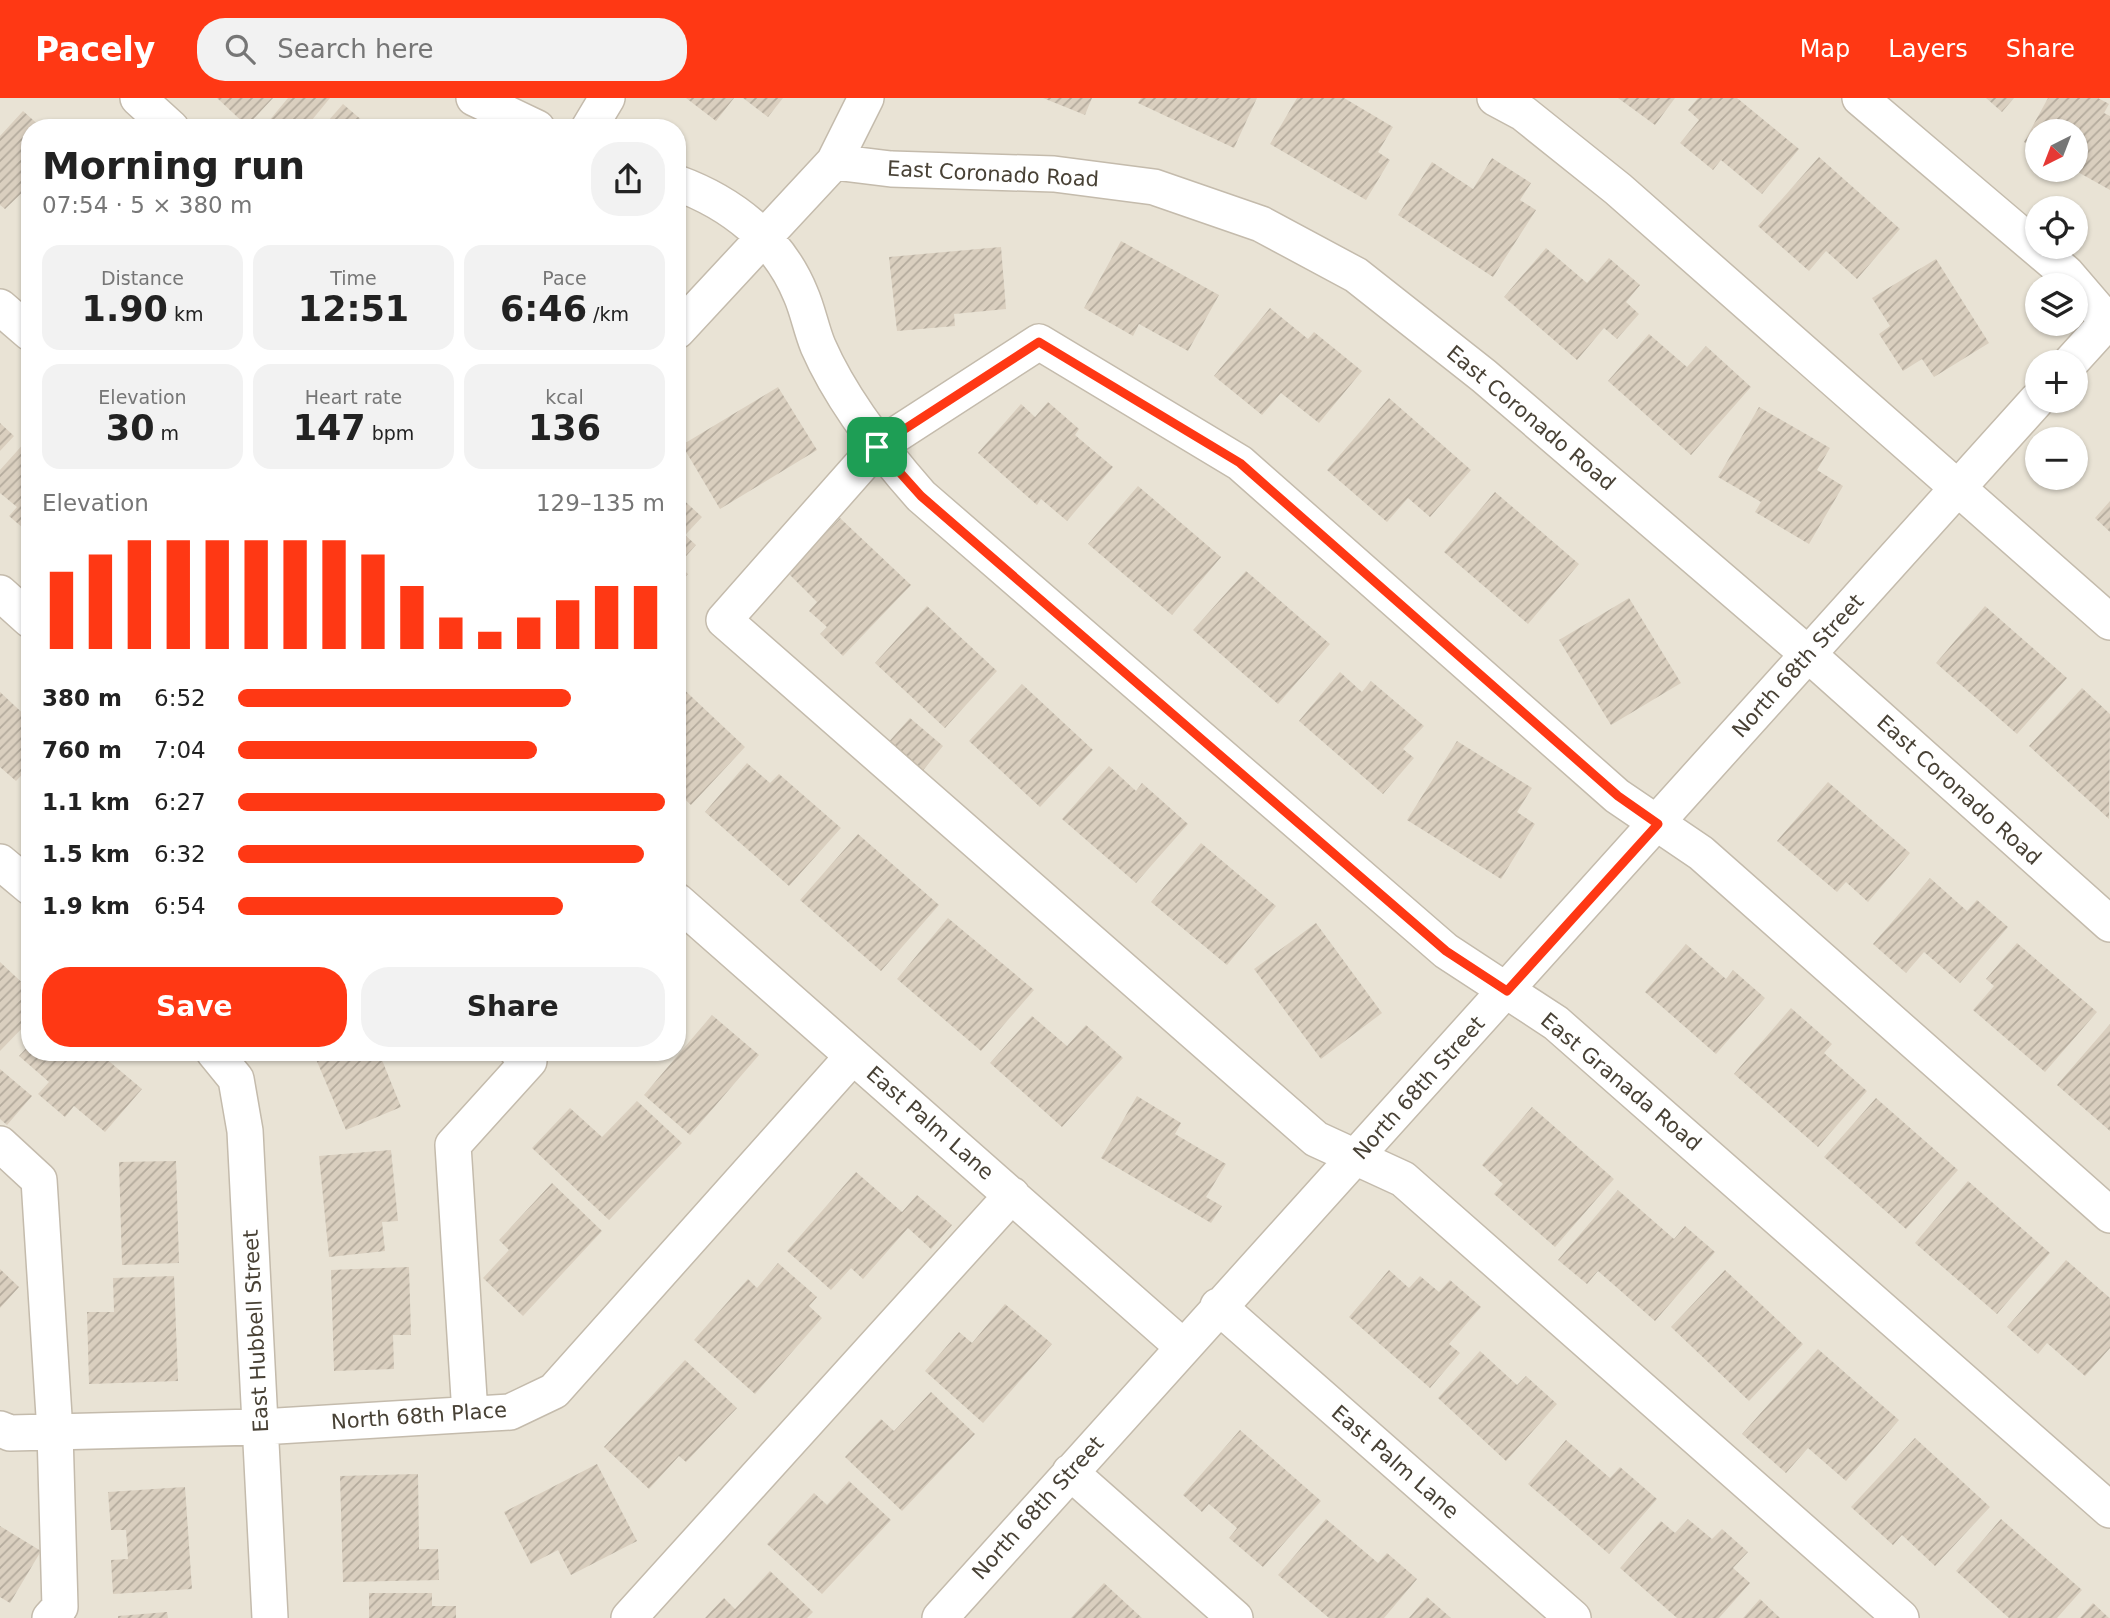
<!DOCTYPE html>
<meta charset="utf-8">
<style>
body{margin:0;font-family:"DejaVu Sans",sans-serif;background:#f2f2f2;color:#222;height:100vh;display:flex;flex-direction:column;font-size:26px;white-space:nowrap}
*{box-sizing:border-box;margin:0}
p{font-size:23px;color:#767676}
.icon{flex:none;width:38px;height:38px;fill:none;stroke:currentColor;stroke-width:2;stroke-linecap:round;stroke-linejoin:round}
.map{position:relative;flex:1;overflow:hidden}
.details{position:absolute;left:21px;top:21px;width:665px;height:942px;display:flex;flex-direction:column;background:#fff;border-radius:28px;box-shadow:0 2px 5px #0004}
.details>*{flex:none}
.needle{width:46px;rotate:222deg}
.controls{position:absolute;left:2025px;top:21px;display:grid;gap:14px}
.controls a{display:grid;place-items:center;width:63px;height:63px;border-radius:50%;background:#fff;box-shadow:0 2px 5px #0004;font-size:35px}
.pin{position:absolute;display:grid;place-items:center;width:60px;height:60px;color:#fff;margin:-30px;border-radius:14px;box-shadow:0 4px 10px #0006}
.round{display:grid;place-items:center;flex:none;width:74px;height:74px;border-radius:28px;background:#f2f2f2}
.summary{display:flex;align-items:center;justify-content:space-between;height:119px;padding:0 21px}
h1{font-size:38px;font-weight:700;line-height:52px}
.metrics{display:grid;grid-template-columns:repeat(3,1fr);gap:10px;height:119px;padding:7px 21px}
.metrics div{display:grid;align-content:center;border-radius:18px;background:#f2f2f2;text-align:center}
.metrics b{font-size:35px;font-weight:700}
.metrics small{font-size:19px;font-weight:400}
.metrics p{font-size:19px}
.chart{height:196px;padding:14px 21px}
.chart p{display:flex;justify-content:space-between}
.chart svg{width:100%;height:126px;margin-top:7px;stroke:#ff3814;stroke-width:6}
.primary-button{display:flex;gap:14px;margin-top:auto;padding:14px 21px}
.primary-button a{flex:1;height:80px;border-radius:28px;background:#ff3814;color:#fff;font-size:28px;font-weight:700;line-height:80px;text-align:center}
.primary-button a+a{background:#f2f2f2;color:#222}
ul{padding:0 21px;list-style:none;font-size:23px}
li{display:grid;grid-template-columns:112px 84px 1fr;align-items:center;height:52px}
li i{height:18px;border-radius:9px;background:#ff3814}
header{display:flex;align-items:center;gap:42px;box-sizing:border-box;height:98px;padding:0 35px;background:#ff3814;color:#fff}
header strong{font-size:33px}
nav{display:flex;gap:38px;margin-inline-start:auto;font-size:24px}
.search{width:490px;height:63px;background:#f2f2f2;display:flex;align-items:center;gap:18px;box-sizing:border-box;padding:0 24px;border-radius:28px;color:#767676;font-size:26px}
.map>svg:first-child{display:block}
.residential{fill:#e9e3d5;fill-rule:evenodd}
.building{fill:url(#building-hatch)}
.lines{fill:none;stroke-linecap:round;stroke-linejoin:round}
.minor-casing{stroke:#c4bbac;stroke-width:38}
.minor{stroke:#fff;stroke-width:35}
.route-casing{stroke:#fff;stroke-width:14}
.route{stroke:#ff3814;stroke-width:9}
.labels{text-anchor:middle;stroke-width:5;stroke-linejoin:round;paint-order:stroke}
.street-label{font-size:21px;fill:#484135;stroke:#fff}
</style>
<header>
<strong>Pacely</strong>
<div class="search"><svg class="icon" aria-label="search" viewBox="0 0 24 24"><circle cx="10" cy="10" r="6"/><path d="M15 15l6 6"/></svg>Search here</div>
<nav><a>Map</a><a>Layers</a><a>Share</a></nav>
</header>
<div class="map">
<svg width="2110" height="1520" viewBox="0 0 2110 1520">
<defs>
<pattern id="building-hatch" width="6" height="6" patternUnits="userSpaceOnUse" patternTransform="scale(1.75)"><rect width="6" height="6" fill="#dacfbf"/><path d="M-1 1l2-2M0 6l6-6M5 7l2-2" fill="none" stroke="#b3aa9c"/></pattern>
</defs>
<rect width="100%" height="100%" fill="#f4f0e7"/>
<path class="residential" d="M0,0H2110V1520H0ZM30,30H677V954H30ZM2037,33H2076V72H2037ZM2037,110H2076V149H2037ZM2037,187H2076V226H2037ZM2037,264H2076V303H2037ZM2037,341H2076V380H2037Z"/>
<path class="building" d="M217,0H273L247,28Z
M288,0H330L312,22L322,30H263Z
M686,0H734L716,23Z
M743,0H783L768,19Z
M1043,0H1092L1085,17Z
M1141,0H1257L1234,50L1138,5Z
M1297,0H1344L1393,29L1378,54L1390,62L1366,102L1270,46Z
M1618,0H1675L1655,27Z
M1698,0H1737L1799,51L1762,96L1721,62L1713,72L1680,45L1699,22L1688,12Z
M1986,0H2014L2002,14Z
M2048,0H2098L2109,6L2104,15L2110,18V92L2076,73V33H2037V51L2024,44Z
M343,6L371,30H322Z
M23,13L42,30H30V87L5,111L0,107V38Z
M1819,59L1900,131L1857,181L1826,153L1809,173L1758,128Z
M1492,60L1531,85L1520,102L1536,112L1493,179L1398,117L1432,64L1473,91Z
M1121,143L1219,197L1188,253L1139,226L1133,238L1084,210Z
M1001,149L1006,211L954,216L955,228L897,233L889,159Z
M1546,150L1587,185L1609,160L1640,187L1626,204L1639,216L1617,241L1604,230L1577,262L1504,199Z
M1936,161L1989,245L1934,279L1922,261L1903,273L1879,236L1890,228L1872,200Z
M1270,210L1308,241L1314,234L1362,273L1319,325L1281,295L1262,317L1214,278Z
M1649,236L1687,269L1706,248L1751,289L1691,357L1608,283Z
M778,289L817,352L720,411L682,347Z
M1389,300L1471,372L1430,419L1408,400L1387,424L1327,372Z
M1048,304L1079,331L1075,337L1113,369L1067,423L1041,401L1037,407L978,355L1021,306L1035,319Z
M1759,309L1830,350L1817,372L1843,388L1809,446L1755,414L1761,404L1718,379Z
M0,325L14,338L0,353Z
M26,343L30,347V436L9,418L17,409L0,395V372Z
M1138,388L1221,459L1172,517L1088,446Z
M1495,394L1579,466L1528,526L1444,454Z
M677,396L702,419L685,437L696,447L678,467L688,476L677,488Z
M2110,403V434L2095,420Z
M840,420L911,487L843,558L820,536L827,529L809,513L817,504L788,475Z
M1246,473L1330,546L1278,606L1193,532Z
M1629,500L1681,585L1611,627L1559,542Z
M927,508L997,573L945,630L875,565Z
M1985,508L2067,580L2017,636L1936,565Z
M1340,574L1362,594L1371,583L1424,628L1403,651L1414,660L1383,696L1299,623Z
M677,585L745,649L691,707L677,694Z
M1022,586L1093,652L1040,709L969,643Z
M2082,590L2110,616L2109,721L2029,648Z
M0,594L30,622V668L16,683L0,669Z
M910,620L943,648L920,676L886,647Z
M1457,643L1532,690L1517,714L1535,726L1501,781L1407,722Z
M747,665L770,685L779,676L841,730L789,788L705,714Z
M1109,668L1136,693L1142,685L1188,726L1136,785L1062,721Z
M1828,684L1910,755L1868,804L1846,784L1837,794L1777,743Z
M858,736L939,807L881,873L800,802Z
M1201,745L1276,808L1227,867L1151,804Z
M1930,780L1967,813L1977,802L2008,829L1960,885L1924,854L1906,875L1873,846Z
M948,820L1034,892L981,953L897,881Z
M1316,825L1382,915L1321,961L1254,871Z
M2017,845L2097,914L2045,974L1973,912L1994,888L1986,881Z
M1686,846L1726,881L1733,872L1765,900L1716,956L1645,894Z
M0,864L30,892V922L0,953Z
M1791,910L1832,946L1824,955L1867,993L1818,1049L1734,976Z
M712,917L759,957L690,1037L644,997Z
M1032,918L1067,948L1086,927L1123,960L1062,1029L990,965Z
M2110,926V1033L2057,987Z
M30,946V954H98L142,991L105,1034L74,1008L65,1019L38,996L49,984L19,958Z
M313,954H395L382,962L401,1009L346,1032Z
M0,971L32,998L7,1027L0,1021Z
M1137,998L1181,1025L1175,1036L1226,1066L1206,1099L1222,1108L1211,1125L1101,1060Z
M1876,1000L1958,1072L1906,1131L1824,1059Z
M637,1003L682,1045L609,1122L532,1050L570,1010L602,1039Z
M1532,1009L1614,1081L1555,1149L1494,1096L1503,1086L1482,1067Z
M391,1052L398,1123L382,1124L385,1153L329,1159L319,1058Z
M176,1063L179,1165L122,1167L119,1064Z
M856,1074L902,1114L917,1097L952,1127L931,1151L908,1130L863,1181L851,1170L831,1192L787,1153Z
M1968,1083L2050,1155L1997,1216L1915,1145Z
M552,1085L602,1133L523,1218L483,1180L509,1152L499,1142Z
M1618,1092L1674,1141L1685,1128L1715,1154L1655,1223L1598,1173L1587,1186L1558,1162Z
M2066,1162L2110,1200V1250L2085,1278L2047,1245L2038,1256L2007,1229Z
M778,1165L817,1199L809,1208L822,1220L755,1296L694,1242L748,1181L757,1190Z
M409,1169L411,1237H393L394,1271L334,1273L331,1172Z
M0,1171L19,1189L0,1210Z
M1389,1172L1409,1190L1420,1178L1439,1194L1450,1182L1481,1209L1449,1246L1460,1255L1430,1290L1349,1219Z
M1725,1172L1803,1246L1749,1303L1671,1229Z
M174,1178L178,1283L89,1286L87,1214H114L113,1180Z
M1005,1206L1052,1246L983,1325L925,1273L959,1234L972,1245Z
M1818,1251L1899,1322L1846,1383L1808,1350L1786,1375L1742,1336Z
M1480,1253L1517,1287L1526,1278L1557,1306L1506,1363L1438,1300Z
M685,1262L737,1310L686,1364L679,1358L649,1391L604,1349Z
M931,1294L975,1336L902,1413L845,1359L881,1321L894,1333Z
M1240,1332L1321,1403L1263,1469L1229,1440L1237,1430L1209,1406L1202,1414L1183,1397Z
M1915,1340L1990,1409L1935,1468L1902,1437L1893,1447L1851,1409Z
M1566,1342L1610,1380L1620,1369L1657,1401L1609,1456L1528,1386Z
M597,1366L637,1443L571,1477L558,1452L531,1466L504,1414Z
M418,1376L419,1451H438L439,1482L343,1484L340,1378Z
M849,1383L891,1422L822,1496L767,1446L814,1395L827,1407Z
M185,1389L192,1491L113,1496L111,1462L128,1461L126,1432H111L108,1394Z
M1326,1421L1378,1465L1387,1455L1417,1481L1384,1520H1329L1278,1477Z
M1688,1421L1712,1441L1722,1431L1748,1454L1733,1470L1750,1485L1719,1520H1677L1620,1470L1661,1423L1675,1435Z
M2001,1421L2082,1492L2057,1520H2009L1956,1473Z
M0,1428L41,1453L10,1505L0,1499Z
M770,1473L813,1514L807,1520H705L724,1500L735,1511Z
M1104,1485L1142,1520H1071Z
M369,1495H432V1508H456V1520H369Z
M1427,1499L1451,1520H1409Z
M1760,1501L1780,1520H1743Z
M2093,1505L2109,1520H2080Z
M167,1514L168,1520H118V1518Z"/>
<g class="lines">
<defs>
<path id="minor" d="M138,0L171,30
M474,0L537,30
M1495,0L1523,15L1618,91L2110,524
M1860,0L2066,175L2110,226
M589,30L607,0
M834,64L891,71L1054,76L1154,89L1261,126L1356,177L1484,278L1809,557L2110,826
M677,85C732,105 779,142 801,197C808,213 811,231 818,248C841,301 883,355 921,398L1446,853L1556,925L2110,1412
M0,209L30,235
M677,233L834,64L866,0
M2071,264L2110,221
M0,495L30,522
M0,764L30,789
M677,803L1182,1248
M214,954L236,981L245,1033L270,1520
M0,1046L39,1082L55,1334L60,1509L50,1520
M1218,1208L1573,1520
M470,1316L453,1047L529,963L518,954
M0,1331L10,1335L261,1329L510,1314L554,1293L853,958
M1070,1374L1235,1520
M629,1520L1012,1097
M940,1520L2037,302
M1901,1520L1403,1081L1316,1041L724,522L877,349L1039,244L1240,365L1617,698L1701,755L2110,1117"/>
</defs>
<use href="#minor" class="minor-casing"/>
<use href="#minor" class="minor"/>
</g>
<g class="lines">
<defs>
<path id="route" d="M1039,244L1240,365L1618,698L1658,726L1507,893L1446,853L921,398L877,349Z"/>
</defs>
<use href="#route" class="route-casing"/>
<use href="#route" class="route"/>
</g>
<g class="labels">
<g class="street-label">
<text transform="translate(993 76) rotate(3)" y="7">East Coronado Road</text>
<text transform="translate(1531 320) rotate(40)" y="7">East Coronado Road</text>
<text transform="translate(1798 568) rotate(-48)" y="7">North 68th Street</text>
<text transform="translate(1959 692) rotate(42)" y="7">East Coronado Road</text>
<text transform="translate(1621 984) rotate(40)" y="7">East Granada Road</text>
<text transform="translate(1419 990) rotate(-48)" y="7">North 68th Street</text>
<text transform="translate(930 1025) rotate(41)" y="7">East Palm Lane</text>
<text transform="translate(256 1233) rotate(-93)" y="7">East Hubbell Street</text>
<text transform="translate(419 1318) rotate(-4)" y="7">North 68th Place</text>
<text transform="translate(1395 1364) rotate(41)" y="7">East Palm Lane</text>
<text transform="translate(1038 1410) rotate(-48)" y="7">North 68th Street</text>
</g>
</g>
</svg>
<div class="controls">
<a><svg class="needle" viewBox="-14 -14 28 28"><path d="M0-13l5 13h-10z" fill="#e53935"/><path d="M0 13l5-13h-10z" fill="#767676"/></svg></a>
<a><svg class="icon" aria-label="locate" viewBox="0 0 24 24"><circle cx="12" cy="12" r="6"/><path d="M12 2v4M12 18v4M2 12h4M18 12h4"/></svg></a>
<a><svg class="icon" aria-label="layers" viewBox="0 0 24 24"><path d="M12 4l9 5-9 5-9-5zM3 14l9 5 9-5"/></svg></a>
<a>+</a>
<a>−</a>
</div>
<div class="pin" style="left:877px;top:349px;background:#1e9e55"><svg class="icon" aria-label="arrive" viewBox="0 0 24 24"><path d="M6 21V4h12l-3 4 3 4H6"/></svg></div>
<section class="details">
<div class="summary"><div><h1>Morning run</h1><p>07:54 · 5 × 380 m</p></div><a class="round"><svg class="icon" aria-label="share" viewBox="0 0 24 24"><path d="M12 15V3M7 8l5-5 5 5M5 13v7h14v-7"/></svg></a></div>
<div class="metrics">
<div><p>Distance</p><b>1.90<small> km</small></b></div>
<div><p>Time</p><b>12:51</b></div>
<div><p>Pace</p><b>6:46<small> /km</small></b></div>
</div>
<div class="metrics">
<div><p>Elevation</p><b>30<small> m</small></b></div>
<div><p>Heart rate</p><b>147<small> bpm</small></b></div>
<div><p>kcal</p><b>136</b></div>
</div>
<div class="chart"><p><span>Elevation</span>129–135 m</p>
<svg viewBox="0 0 160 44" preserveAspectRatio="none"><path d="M5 44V17M15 44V11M25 44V6M35 44V6M45 44V6M55 44V6M65 44V6M75 44V6M85 44V11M95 44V22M105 44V33M115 44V38M125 44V33M135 44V27M145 44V22M155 44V22"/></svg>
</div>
<ul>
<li><b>380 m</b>6:52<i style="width:78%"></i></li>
<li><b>760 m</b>7:04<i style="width:70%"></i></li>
<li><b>1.1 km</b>6:27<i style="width:100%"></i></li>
<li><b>1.5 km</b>6:32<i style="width:95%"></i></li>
<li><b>1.9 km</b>6:54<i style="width:76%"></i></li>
</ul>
<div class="primary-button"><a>Save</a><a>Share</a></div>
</section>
</div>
